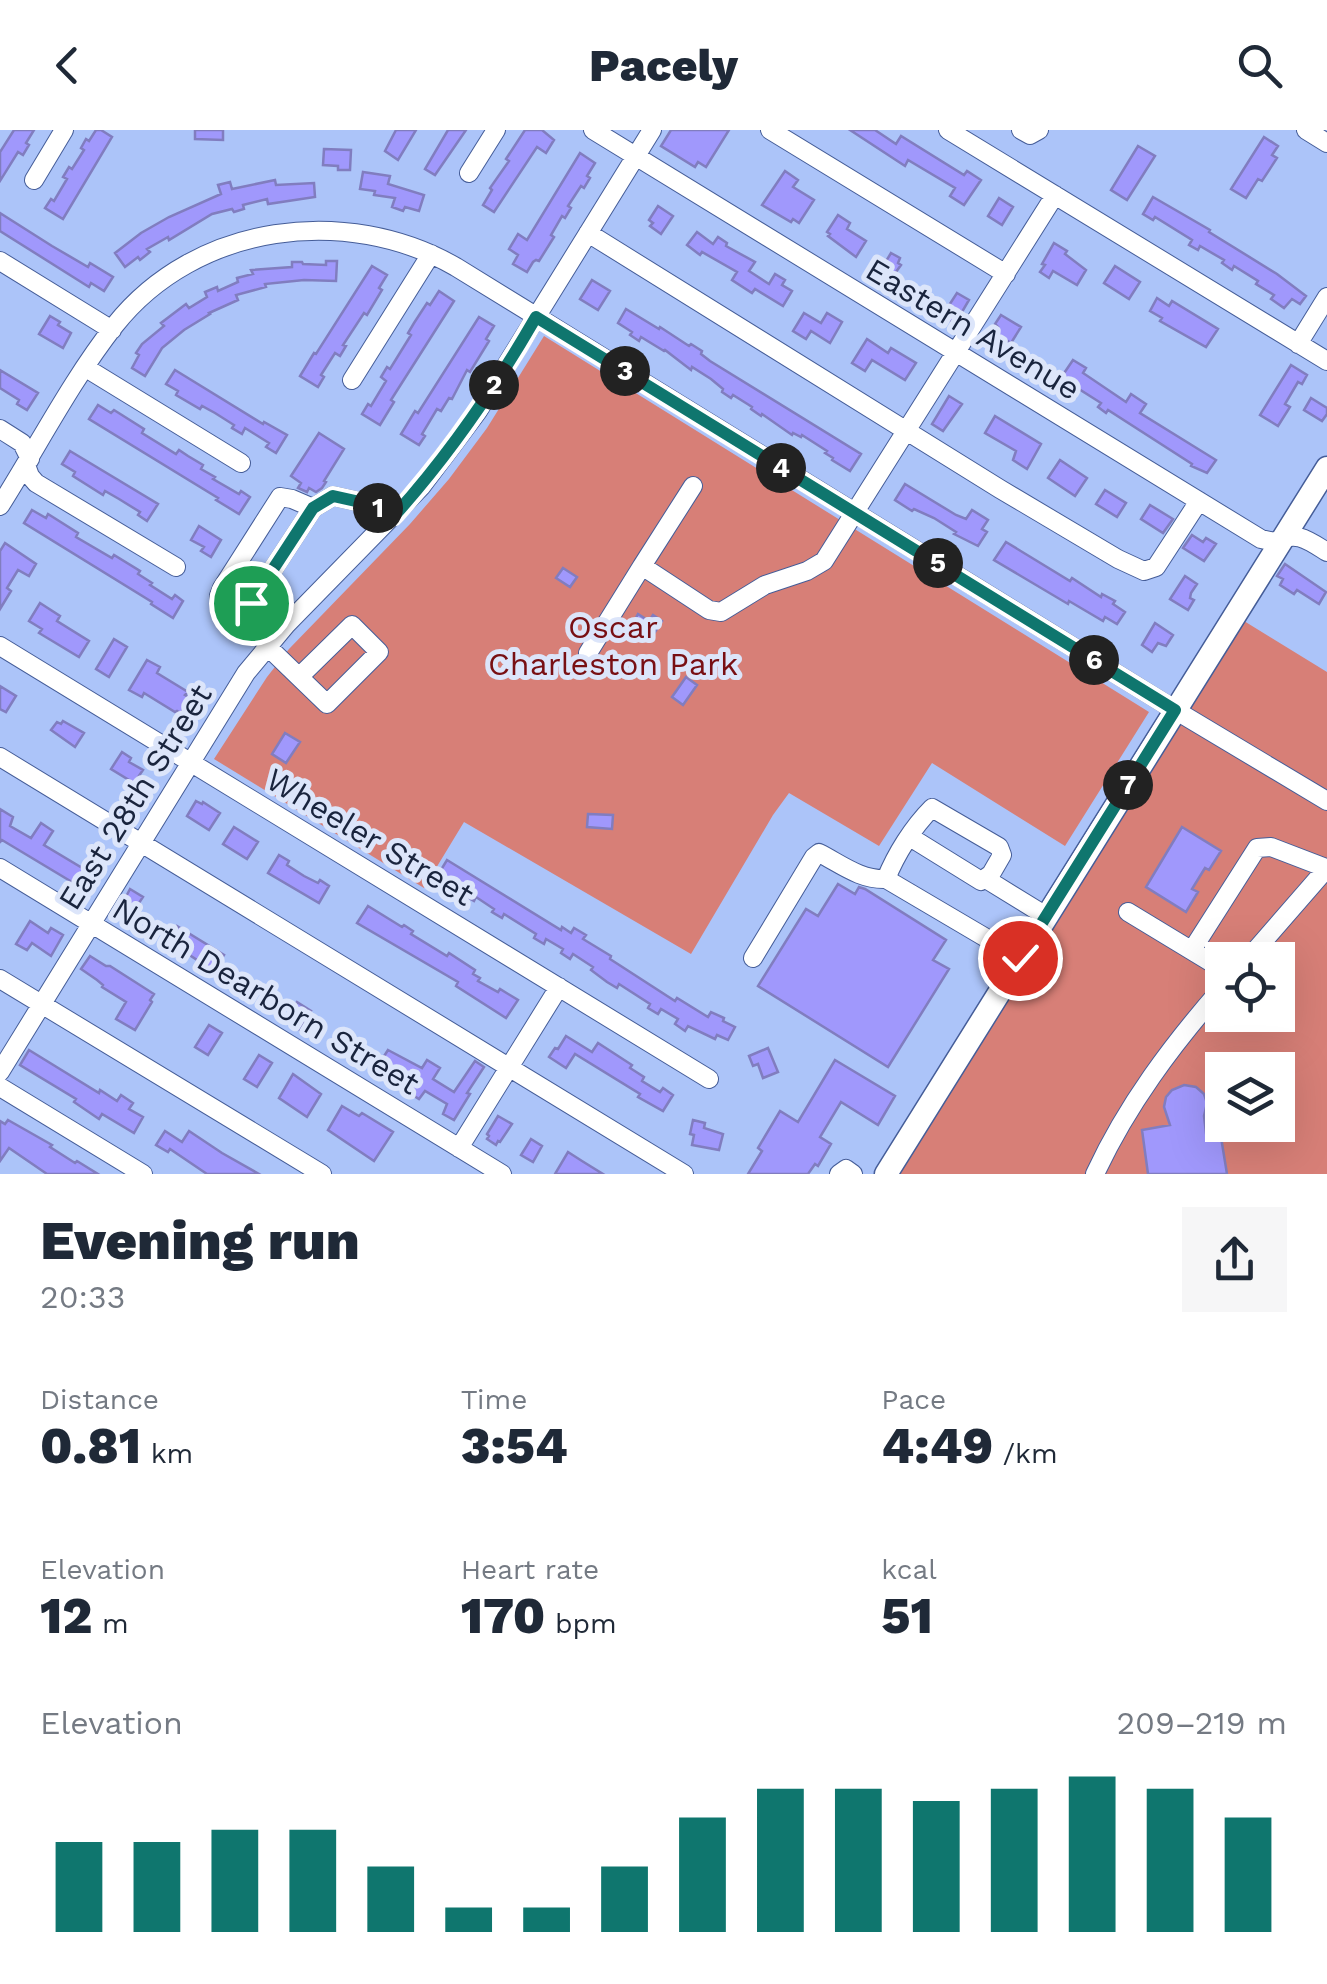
<!DOCTYPE html>
<meta charset="utf-8">
<style>
body{margin:0;font-family:"Work Sans",sans-serif;background:#f6f6f7;color:#1f2937;height:100vh;display:flex;flex-direction:column;font-size:38px;white-space:nowrap}
*{box-sizing:border-box;margin:0}
p{font-size:32px;color:#747a83}
.icon{flex:none;width:55px;height:55px;fill:none;stroke:currentColor;stroke-width:2;stroke-linecap:round;stroke-linejoin:round}
.map{position:relative;height:1044px;overflow:hidden}
.panel{display:flex;flex-direction:column;background:#fff;flex:1}
.panel>*{flex:none}
.controls{position:absolute;left:1205px;top:812px;display:grid;gap:20px}
.controls a{display:grid;place-items:center;width:90px;height:90px;border-radius:0px;background:#fff;box-shadow:0 10px 40px #0002;font-size:50px}
.pin{position:absolute;display:grid;place-items:center;width:85px;height:85px;color:#fff;margin:-42px;border:5px solid #fff;border-radius:50%;box-shadow:0 2px 10px #0007}
.km{position:absolute;width:50px;height:50px;margin:-25px;border-radius:50%;background:#222;color:#fff;font-size:28px;line-height:50px;text-align:center}
.round{display:grid;place-items:center;flex:none;width:105px;height:105px;border-radius:0px;background:#f6f6f7}
.head{display:flex;align-items:center;justify-content:space-between;height:170px;padding:0 40px}
h1{font-size:55px;font-weight:800;line-height:75px}
.metrics{display:grid;grid-template-columns:repeat(3,1fr);gap:15px;height:170px;padding:10px 40px}
.metrics div{display:grid;align-content:center}
.metrics b{font-size:50px;font-weight:800}
.metrics small{font-size:28px;font-weight:400}
.metrics p{font-size:28px}
.chart{height:280px;padding:20px 40px}
.chart p{display:flex;justify-content:space-between}
.chart svg{width:100%;height:180px;margin-top:10px;stroke:#0f766e;stroke-width:6}
header{display:flex;justify-content:space-between;align-items:center;height:130px;padding:0 40px;background:#fff;font-size:45px;font-weight:800}
.map>svg:first-child{display:block}
.green{fill:#d77f77;fill-rule:evenodd}
.building{fill:#a098fc;stroke:#817dbf;stroke-width:2.5}
.lines{fill:none;stroke-linecap:round;stroke-linejoin:round}
.minor-casing{stroke:#455d98;stroke-width:20}
.major-casing{stroke:#455d98;stroke-width:25}
.minor{stroke:#fff;stroke-width:18}
.major{stroke:#fff;stroke-width:22}
.route-casing{stroke:#fff;stroke-width:20}
.route{stroke:#0f766e;stroke-width:12}
.labels{text-anchor:middle;stroke-width:10;stroke-linejoin:round;paint-order:stroke}
.street-label{font-size:32px;fill:#19243d;stroke:#dce5fa}
.park-label{font-size:32px;fill:#780f13;stroke:#dce5fa}
</style>
<header><svg class="icon" aria-label="back" viewBox="0 0 24 24"><path d="M15 5l-7 7 7 7"/></svg>Pacely<svg class="icon" aria-label="search" viewBox="0 0 24 24"><circle cx="10" cy="10" r="6"/><path d="M15 15l6 6"/></svg></header>
<div class="map">
<svg width="1327" height="1044" viewBox="0 0 1327 1044">
<rect width="100%" height="100%" fill="#acc4f9"/>
<path class="green" d="M544,206L1149,582L1065,716L932,633L879,716L789,663L773,685L691,824L464,692L424,758L214,629L267,547L289,519L410,394L449,349L487,298Z
M1244,491L1327,542V1044H899ZM1222,830H1278V885H1222ZM1222,940H1278V995H1222Z"/>
<path class="building" d="M14,0H34L26,13L29,15L23,25L18,22L0,51V22Z
M96,0H101L112,7L63,89L45,78L51,69L54,71L67,49L63,47L69,37L72,39L84,20L81,18L86,9L89,11Z
M195,0H223V10L195,9Z
M396,0H416L398,30L385,21Z
M448,0H466L435,45L425,39Z
M525,0H542L554,10L546,23L537,17L494,82L483,75L492,60L490,58L509,31L506,29Z
M671,0H729L706,37L698,32L695,37L661,16Z
M850,0H875L896,14L901,6L964,45L967,41L981,50L964,75L950,66L955,58L908,30L905,36Z
M1264,7L1278,16L1272,25L1277,28L1262,51L1258,49L1246,68L1231,59Z
M1138,16L1155,26L1127,70L1111,60Z
M324,19L351,20L350,40H338V36L323,35Z
M580,23L595,33L587,46L590,48L584,58L581,56L568,76L571,78L565,88L562,86L551,105L554,107L539,131L536,130L533,132L527,142L513,134L518,125L509,119L518,104L527,110Z
M785,41L798,50L793,57L814,70L799,93L793,89L791,92L762,75Z
M363,42L390,46L388,54L424,65L419,81L405,77L403,81L392,77L395,68L374,65L375,61L360,59Z
M275,50L276,55L314,53L315,67L268,74L267,69L243,75L244,79L234,82L232,79L212,84L169,110L168,107L147,119L150,122L140,130L138,127L125,137L115,123L141,103L169,87L221,64L218,55L230,52L232,59Z
M1153,67L1210,100L1209,102L1277,144L1306,166L1300,174L1292,169L1284,178L1271,169L1274,165L1256,154L1258,151L1234,136L1232,140L1222,133L1224,130L1200,116L1198,120L1189,115L1192,110L1155,87L1153,90L1143,84Z
M999,68L1013,77L1002,95L988,86Z
M658,76L673,86L661,104L650,96L653,93L649,90Z
M0,83L52,116L88,137L90,133L113,147L104,161L91,153L89,157L0,101Z
M838,85L850,93L847,99L866,111L856,127L828,106L830,104L827,102Z
M697,102L713,114L718,107L727,113L726,116L755,132L749,141L769,154L775,144L785,150L782,155L792,161L783,176L755,159L752,163L732,150L737,142L702,122L700,125L687,115Z
M1054,113L1067,121L1065,124L1086,140L1077,155L1053,141L1049,148L1040,142L1045,135L1042,134Z
M891,123L900,128L898,133L901,135L888,153L877,146Z
M326,131H337L336,151L304,150L265,154L266,157L236,165L238,170L209,183L210,184L184,200L162,218L145,246L132,238L139,225L136,223L142,214L164,196L161,193L186,174L189,178L207,167L205,162L217,157L218,161L238,152L237,148L253,144L251,140L292,137V132H302L303,134L326,135Z
M372,136L387,145L379,158L382,160L367,185L364,183L343,215L346,216L340,226L335,223L321,245L324,247L318,257L300,246L314,223L316,224Z
M1115,136L1140,152L1129,169L1104,153Z
M592,150L610,161L598,180L580,169Z
M439,161L454,171L391,270L394,272L380,295L362,284L368,274L371,276L386,251L381,247L387,237L390,239L398,226L411,205L408,203L414,193L427,173L430,175Z
M957,163L969,170L955,194L942,186Z
M1157,168L1169,176L1172,171L1218,199L1206,217L1160,191L1162,188L1150,181Z
M626,179L659,199L660,197L689,216L691,214L702,221L701,224L710,231L861,324L850,341L832,330L833,328L825,323L827,321L802,305L801,307L793,303L792,305L762,284L761,286L751,279L752,277L749,275L733,265L731,268L722,262L723,259L711,249L692,237L691,240L665,220L664,221L641,207L639,211L630,205L632,202L618,193Z
M804,183L821,193L827,183L842,192L830,213L811,201L806,209L793,201Z
M1001,185L1021,197L1011,213L995,203L998,197L995,194Z
M50,186L60,192L58,195L71,203L63,218L39,204Z
M479,187L494,196L486,209L489,211L470,242L467,240L452,269L449,268L441,281L437,279L422,304L425,306L419,315L401,304L415,281L418,283Z
M867,209L888,223L891,218L916,233L905,250L872,230L865,241L852,233Z
M1073,230L1086,238L1083,243L1126,272L1131,264L1146,274L1140,283L1216,330L1207,343L1191,336L1192,334L1108,280L1106,283L1098,277L1101,273L1074,256L1068,263L1058,257L1060,253L1058,252Z
M1291,235L1307,245L1302,254L1298,252L1285,274L1290,277L1278,296L1260,285Z
M0,240L38,263L27,280L17,274L19,270L0,258Z
M175,240L263,294L264,292L287,305L276,323L266,317L269,313L245,298L242,304L232,298L234,295L215,283L202,276L200,279L176,265L178,261L166,254Z
M949,266L962,274L943,301L932,294Z
M1311,268L1327,278V284L1322,291L1304,280Z
M98,275L111,283L114,280L144,299L142,303L176,324L179,320L188,326L203,335L201,339L215,347L213,349L239,364L241,361L250,367L239,384L216,370L218,368L89,289Z
M995,286L1041,314L1027,339L1013,330L1016,321L985,303Z
M319,303L344,319L324,351L326,352L322,358L316,362L309,358L307,362L298,358L301,353L291,346Z
M70,321L158,374L147,391L138,385L140,382L119,369L105,361L103,365L73,346L75,342L62,334Z
M1060,330L1087,348L1075,366L1048,348Z
M905,354L956,385L966,389L972,380L988,390L982,399L987,402L978,416L954,404L956,402L934,388L914,379L912,381L895,370Z
M1105,360L1126,373L1117,387L1096,374Z
M1150,375L1173,389L1163,403L1141,389Z
M32,380L46,388L48,384L78,403L76,407L112,428L114,425L140,441L138,444L152,453L150,455L172,469L175,465L183,471L173,488L151,474L152,472L24,393Z
M199,396L221,410L211,427L201,421L204,417L191,410Z
M1192,405L1203,412L1206,408L1216,414L1204,431L1183,418Z
M1006,412L1070,451L1072,448L1101,467L1102,464L1115,471L1113,474L1125,482L1117,494L1105,487L1103,491L1069,471L1068,474L994,430Z
M5,413L36,434L29,446L18,440L7,458L11,461L0,479V421Z
M1285,434L1326,462L1319,474L1297,460L1294,464L1280,455L1283,449L1277,446Z
M563,438L577,447L570,457L556,448Z
M1185,446L1197,454L1191,463L1190,468L1194,470L1188,480L1170,469Z
M40,473L60,486L57,491L89,511L79,527L39,503L42,499L29,491Z
M638,484L649,491L653,485L662,491L653,505L642,499L639,504L630,499Z
M1155,493L1173,505L1166,516L1158,513L1152,522L1142,515Z
M114,509L127,517L109,547L96,539Z
M147,530L160,537L157,543L188,562L185,565L190,568L181,583L177,581L175,582L144,563L142,567L129,560Z
M686,547L697,555L683,575L672,567Z
M0,556L16,566L6,582L0,579Z
M63,591L84,603L75,617L51,600L57,592L61,594Z
M285,603L300,612L286,633L272,624Z
M122,622L131,628L129,632L143,640L134,653L111,639Z
M196,671L202,674L203,672L220,683L209,700L187,686Z
M0,679L13,687L10,696L31,708L41,693L53,701L44,715L84,739L88,732L100,740L87,761L2,710L0,712Z
M588,684L613,685L612,699L587,697Z
M234,697L258,712L247,729L223,714Z
M1182,697L1221,721L1209,740L1205,738L1192,759L1198,762L1186,782L1146,757Z
M279,725L289,731L287,735L304,746L318,753L320,750L329,756L319,773L268,743Z
M447,730L561,800L562,797L571,803L574,798L586,805L583,809L611,826L610,829L675,871L677,868L708,887L711,882L724,888L723,891L735,897L728,910L717,905L715,909L688,896L685,901L675,894L678,889L661,879L658,884L648,878L650,874L619,854L617,858L607,852L591,840L593,837L573,824L570,829L561,823L563,819L546,809L544,814L534,808L536,804L504,784L502,788L492,782L494,779L476,767L474,771L464,765L466,762L448,750L446,754L436,748Z
M838,754L855,764L859,757L865,759L946,810L933,830L949,839L888,937L758,856L806,779L818,786Z
M130,759L143,767L127,791L117,784Z
M368,776L402,797L404,795L413,801L411,804L447,826L449,823L475,840L473,844L480,848L478,851L498,862L500,859L518,870L506,888L456,856L458,852L357,793Z
M30,791L48,803L51,798L63,805L51,826L32,813L27,820L16,814Z
M177,796L224,825L214,841L168,811Z
M90,826L106,836H110L154,864L150,870L152,872L135,900L116,889L126,872L102,857L103,855L97,850L81,839Z
M297,872L311,881L300,900L285,891Z
M209,895L222,903L208,925L195,917Z
M566,906L592,922L598,913L632,935L630,938L644,947L642,951L660,962L663,958L673,965L663,981L638,967L640,964L575,924L566,938L549,927L555,918L558,919Z
M768,918L778,942L763,948L758,934L753,936L749,926Z
M29,920L99,963L100,960L117,971L121,965L133,973L129,979L143,987L134,1003L102,984L99,989L74,972L76,969L20,935Z
M388,920L422,938L427,930L440,938L433,949L454,962L475,931L484,937L467,963L470,964L454,990L443,984L447,974L425,961L419,969L408,962L411,957L377,937Z
M259,925L272,933L257,957L244,949Z
M835,930L895,966L878,995L841,972L820,1007L831,1014L818,1036L815,1034L808,1044H748L762,1021L758,1018L780,981L798,992Z
M293,944L321,964L307,987L279,968Z
M1184,955L1196,957L1204,964L1207,973L1204,986L1206,1003L1220,1001L1227,1044H1148L1142,1000L1170,995L1164,977L1166,967L1172,960Z
M342,976L359,986L362,983L393,1002L374,1031L328,1000Z
M498,986L512,994L500,1012L498,1011L496,1015L487,1009L489,1006L487,1004Z
M8,990L52,1015L50,1017L75,1033L77,1031L98,1044H47L9,1018L0,1031V991L5,994Z
M693,990L705,993L704,998L723,1004L719,1020L692,1015L694,1005L690,1004Z
M165,1001L182,1012L189,1001L222,1023L259,1044H207L170,1019L168,1022L156,1015Z
M531,1009L542,1016L533,1032L521,1025Z
M568,1022L582,1031L603,1044H555Z"/>
<g class="lines">
<defs>
<path id="minor" d="M593,0L1261,409L1275,412C1296,400 1308,410 1327,422
M770,0L1006,144
M948,0L1327,231
M1021,0L1030,5L1039,0
M1306,0L1327,13
M469,43L496,0
M34,50L64,0
M588,103L1000,359L1118,429L1144,441L1156,437L1199,371
M0,131L112,200
M1298,214L1327,167
M86,238L241,333
M352,250L431,124
M0,299L22,313L30,329
M26,335L30,346L36,353L176,437
M0,376C38,316 71,251 115,195C196,93 347,74 456,137L1175,580L1327,671
M313,378L292,369L280,367L222,458L219,466C223,476 229,485 240,487L251,473L313,378L333,366L369,374L394,386
M642,436L693,356
M0,516L709,949
M268,517L327,574L379,522L352,495L299,547
M588,523L642,436L709,480L721,482L765,455L807,441L824,431L1055,65
M0,627L684,1044
M0,738L502,1044
M886,749C896,724 913,697 932,678L999,717L1002,725L991,744L981,751L910,707
M986,749L1046,786
M1128,782L1222,839
M1192,820L1257,718L1271,717L1326,738
M753,828L814,727L819,723C841,734 860,750 886,749L1020,828
M1247,830L1327,738
M0,849L322,1044
M0,942L246,543L286,495L421,357L478,281L652,0
M0,957L143,1044
M459,1018L559,857
M839,1044L846,1039L853,1044
M1095,1044C1127,975 1172,915 1222,858"/>
<path id="major" d="M886,1044L1327,338"/>
</defs>
<use href="#minor" class="minor-casing"/>
<use href="#major" class="major-casing"/>
<use href="#minor" class="minor"/>
<use href="#major" class="major"/>
</g>
<g class="lines">
<defs>
<path id="route" d="M251,473L313,378L333,366L369,374L394,386C449,325 495,258 536,187L1175,580L1020,828"/>
</defs>
<use href="#route" class="route-casing"/>
<use href="#route" class="route"/>
</g>
<g class="labels">
<g class="street-label">
<text transform="translate(973 199) rotate(31)" y="11">Eastern Avenue</text>
<text transform="translate(135 667) rotate(-58)" y="11">East 28th Street</text>
<text transform="translate(370 707) rotate(31)" y="11">Wheeler Street</text>
<text transform="translate(266 866) rotate(31)" y="11">North Dearborn Street</text>
</g>
<g class="park-label">
<text x="613" y="508">Oscar<tspan x="613" dy="37">Charleston Park</tspan></text>
</g>
</g>
</svg>
<div class="controls">
<a><svg class="icon" aria-label="locate" viewBox="0 0 24 24"><circle cx="12" cy="12" r="6"/><path d="M12 2v4M12 18v4M2 12h4M18 12h4"/></svg></a>
<a><svg class="icon" aria-label="layers" viewBox="0 0 24 24"><path d="M12 4l9 5-9 5-9-5zM3 14l9 5 9-5"/></svg></a>
</div>
<div class="pin" style="left:251px;top:473px;background:#1e9e55"><svg class="icon" aria-label="arrive" viewBox="0 0 24 24"><path d="M6 21V4h12l-3 4 3 4H6"/></svg></div>
<div class="pin" style="left:1020px;top:828px;background:#d93025"><svg class="icon" aria-label="check" viewBox="0 0 24 24"><path d="M5 12l5 5 9-10"/></svg></div>
<b class="km" style="left:378px;top:378px">1</b>
<b class="km" style="left:494px;top:255px">2</b>
<b class="km" style="left:625px;top:241px">3</b>
<b class="km" style="left:781px;top:338px">4</b>
<b class="km" style="left:938px;top:433px">5</b>
<b class="km" style="left:1094px;top:530px">6</b>
<b class="km" style="left:1128px;top:655px">7</b>
</div>
<section class="panel">
<div class="head"><div><h1>Evening run</h1><p>20:33</p></div><a class="round"><svg class="icon" aria-label="share" viewBox="0 0 24 24"><path d="M12 15V3M7 8l5-5 5 5M5 13v7h14v-7"/></svg></a></div>
<div class="metrics">
<div><p>Distance</p><b>0.81<small> km</small></b></div>
<div><p>Time</p><b>3:54</b></div>
<div><p>Pace</p><b>4:49<small> /km</small></b></div>
</div>
<div class="metrics">
<div><p>Elevation</p><b>12<small> m</small></b></div>
<div><p>Heart rate</p><b>170<small> bpm</small></b></div>
<div><p>kcal</p><b>51</b></div>
</div>
<div class="chart"><p><span>Elevation</span>209–219 m</p>
<svg viewBox="0 0 160 44" preserveAspectRatio="none"><path d="M5 44V22M15 44V22M25 44V19M35 44V19M45 44V28M55 44V38M65 44V38M75 44V28M85 44V16M95 44V9M105 44V9M115 44V12M125 44V9M135 44V6M145 44V9M155 44V16"/></svg>
</div>
</section>
